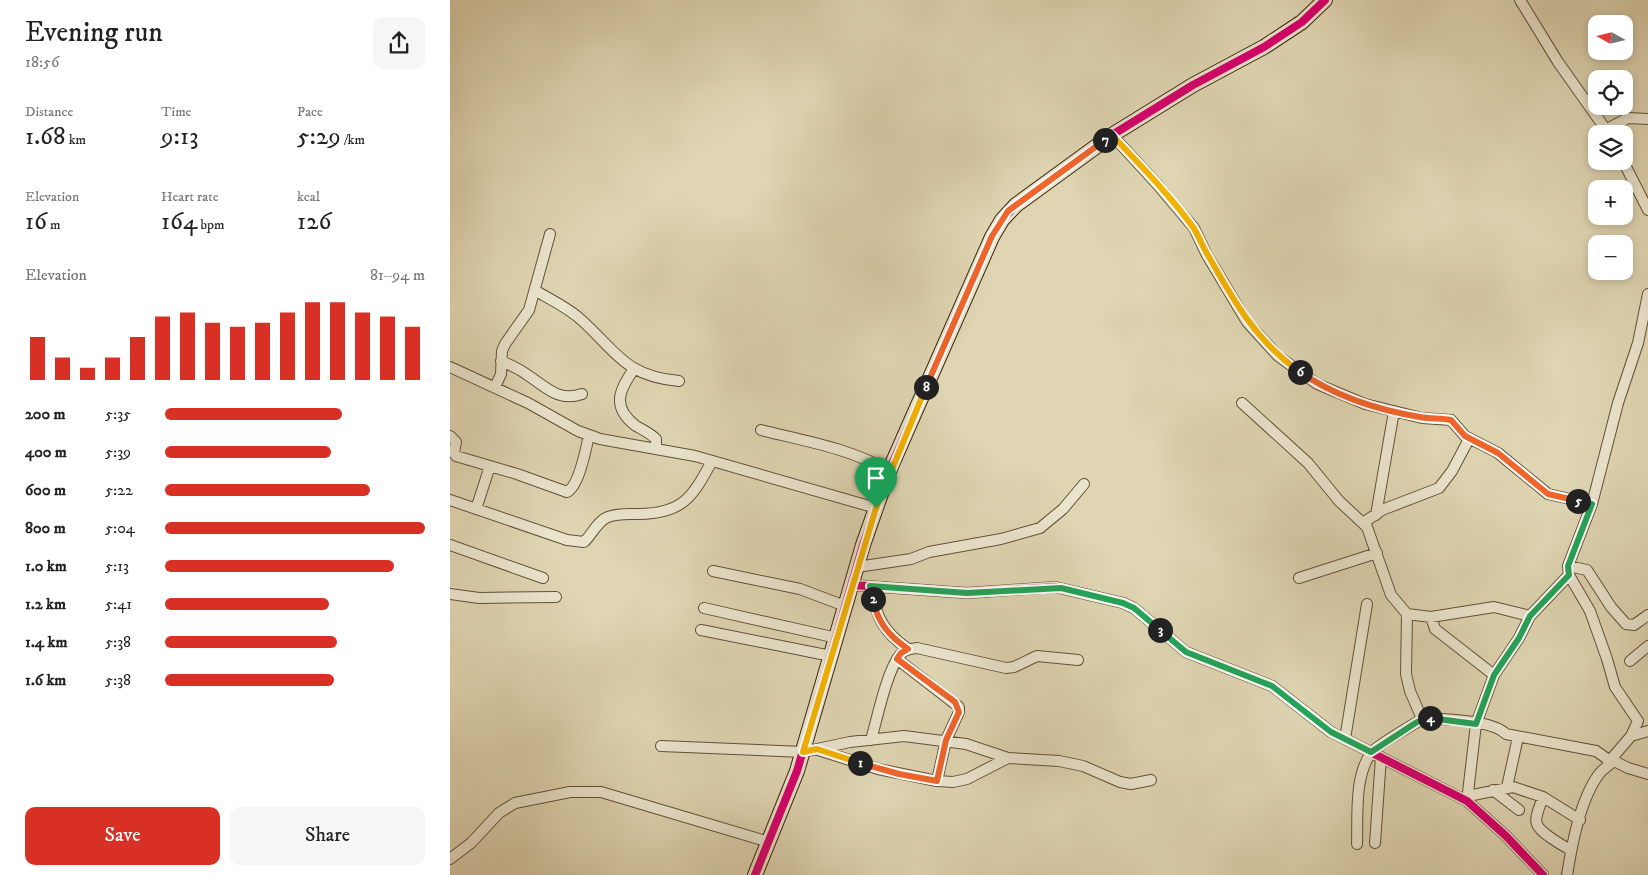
<!DOCTYPE html>
<meta charset="utf-8">
<style>
body{margin:0;font-family:"IM FELL DW Pica",serif;background:#f6f6f6;color:#222;height:100vh;display:flex;flex-direction:column;font-size:19px;white-space:nowrap}
*{box-sizing:border-box;margin:0}
p{font-size:16px;color:#767676}
.icon{flex:none;width:28px;height:28px;fill:none;stroke:currentColor;stroke-width:2;stroke-linecap:round;stroke-linejoin:round}
.map{position:relative;flex:1;overflow:hidden}
.panel{display:flex;flex-direction:column;background:#fff;width:450px}
.panel>*{flex:none}
.needle{width:32px;rotate:278deg}
.fabs{position:absolute;left:1138px;top:15px;display:grid;gap:10px}
.fabs a{display:grid;place-items:center;width:45px;height:45px;border-radius:10px;background:#fff;box-shadow:0 2px 8px #0003;font-size:25px}
.pin{position:absolute;display:grid;place-items:center;width:42px;height:42px;color:#fff;margin:-51px -21px;border-radius:50% 50% 50% 0;rotate:-45deg;box-shadow:0 0 5px #0007}
.pin .icon{rotate:45deg}
.km{position:absolute;width:25px;height:25px;margin:-12px;border-radius:50%;background:#222;color:#fff;font-size:14px;line-height:25px;text-align:center}
.round{display:grid;place-items:center;flex:none;width:52px;height:52px;border-radius:10px;background:#f6f6f6}
.summary{display:flex;align-items:center;justify-content:space-between;height:85px;padding:0 25px}
h1{font-size:28px;font-weight:600;line-height:38px}
.metrics{display:grid;grid-template-columns:repeat(3,1fr);gap:8px;height:85px;padding:5px 25px}
.metrics div{display:grid;align-content:center}
.metrics b{font-size:25px;font-weight:600}
.metrics small{font-size:14px;font-weight:400}
.metrics p{font-size:14px}
.chart{height:140px;padding:10px 25px}
.chart p{display:flex;justify-content:space-between}
.chart svg{width:100%;height:90px;margin-top:5px;stroke:#d93025;stroke-width:6}
.primary-button{display:flex;gap:10px;margin-top:auto;padding:10px 25px}
.primary-button a{flex:1;height:58px;border-radius:10px;background:#d93025;color:#fff;font-size:20px;font-weight:600;line-height:58px;text-align:center}
.primary-button a+a{background:#f6f6f6;color:#222}
ul{padding:0 25px;list-style:none;font-size:16px}
li{display:grid;grid-template-columns:80px 60px 1fr;align-items:center;height:38px}
li i{height:12px;border-radius:6px;background:#d93025}
main{display:flex;flex:1;min-height:0}
.map>svg:first-child{display:block}
.lines{fill:none;stroke-linecap:round;stroke-linejoin:round}
.street-casing{stroke:#635136;stroke-width:12}
.secondary-casing{stroke:#3a250d;stroke-width:16}
.street{stroke:#eae4cd;stroke-width:10}
.secondary{stroke:#eae4cd;stroke-width:14}
.cycleway-casing{stroke:#eae4cd;stroke-width:11}
.cycleway{stroke:#d6006c;stroke-width:8}
.split-1-casing{stroke:#fff;stroke-width:10}
.split-2-casing{stroke:#fff;stroke-width:10}
.split-3-casing{stroke:#fff;stroke-width:10}
.split-4-casing{stroke:#fff;stroke-width:10}
.split-5-casing{stroke:#fff;stroke-width:10}
.split-6-casing{stroke:#fff;stroke-width:10}
.split-7-casing{stroke:#fff;stroke-width:10}
.split-8-casing{stroke:#fff;stroke-width:10}
.split-9-casing{stroke:#fff;stroke-width:10}
.split-1{stroke:#f5b400;stroke-width:6}
.split-2{stroke:#f0652b;stroke-width:6}
.split-3{stroke:#22a559;stroke-width:6}
.split-4{stroke:#22a559;stroke-width:6}
.split-5{stroke:#22a559;stroke-width:6}
.split-6{stroke:#f0652b;stroke-width:6}
.split-7{stroke:#f5b400;stroke-width:6}
.split-8{stroke:#f0652b;stroke-width:6}
.split-9{stroke:#f5b400;stroke-width:6}
</style>
<main>
<section class="panel">
<div class="summary"><div><h1>Evening run</h1><p>18:56</p></div><a class="round"><svg class="icon" aria-label="share" viewBox="0 0 24 24"><path d="M12 15V3M7 8l5-5 5 5M5 13v7h14v-7"/></svg></a></div>
<div class="metrics">
<div><p>Distance</p><b>1.68<small> km</small></b></div>
<div><p>Time</p><b>9:13</b></div>
<div><p>Pace</p><b>5:29<small> /km</small></b></div>
</div>
<div class="metrics">
<div><p>Elevation</p><b>16<small> m</small></b></div>
<div><p>Heart rate</p><b>164<small> bpm</small></b></div>
<div><p>kcal</p><b>126</b></div>
</div>
<div class="chart"><p><span>Elevation</span>81–94 m</p>
<svg viewBox="0 0 160 44" preserveAspectRatio="none"><path d="M5 44V23M15 44V33M25 44V38M35 44V33M45 44V23M55 44V13M65 44V11M75 44V16M85 44V18M95 44V16M105 44V11M115 44V6M125 44V6M135 44V11M145 44V13M155 44V18"/></svg>
</div>
<ul>
<li><b>200 m</b>5:35<i style="width:68%"></i></li>
<li><b>400 m</b>5:39<i style="width:64%"></i></li>
<li><b>600 m</b>5:22<i style="width:79%"></i></li>
<li><b>800 m</b>5:04<i style="width:100%"></i></li>
<li><b>1.0 km</b>5:13<i style="width:88%"></i></li>
<li><b>1.2 km</b>5:41<i style="width:63%"></i></li>
<li><b>1.4 km</b>5:38<i style="width:66%"></i></li>
<li><b>1.6 km</b>5:38<i style="width:65%"></i></li>
</ul>
<div class="primary-button"><a>Save</a><a>Share</a></div>
</section>
<div class="map">
<svg width="1198" height="875" viewBox="0 0 1198 875">
<rect width="100%" height="100%" fill="#dfd5b2"/>
<filter id="stains"><feTurbulence type="fractalNoise" baseFrequency=".004" numOctaves="4"/><feColorMatrix values="0 0 0 0 .2 0 0 0 0 .09 0 0 0 0 .02 0 0 0 .5 -.17"/></filter>
<radialGradient id="worn" r=".72"><stop offset=".6" stop-color="#630" stop-opacity="0"/><stop offset="1" stop-color="#630" stop-opacity=".3"/></radialGradient>
<g class="lines">
<defs>
<path id="street" d="M1070,0L1108,62L1159,134
M1157,129L1178,118L1198,119
M662,135L707,184L744,228L757,255L797,322L828,356L867,384L915,404L972,418L1001,420L1015,436L1048,453L1098,494L1142,504
M1173,161L1198,210
M86,291C100,299 116,307 128,317C166,350 173,376 229,381
M1198,294L1188,343L1168,403L1142,504L1118,566L1119,575L1140,611L1157,659L1165,687L1188,721L1181,736L1163,757L1164,761L1178,768L1198,774
M51,361C61,365 71,370 79,376C97,388 109,402 132,394
M0,367L78,403L128,431L150,439L245,456L426,508
M184,369C169,390 161,407 186,426C193,430 200,433 206,439V449
M45,387L51,374L52,351L55,344L79,310L100,234
M792,403L858,463L889,501L917,527L941,595L957,614L981,617L1044,607L1080,616
M311,430C355,441 399,448 439,471
M0,436L6,442L4,453L6,456L67,474L117,492C129,486 136,449 139,435
M0,500L117,540L134,542C142,535 147,521 158,517C167,513 179,514 189,514C233,513 242,498 262,461
M26,509L40,466
M926,515L944,411
M913,523L932,510L989,488L1002,471L1019,439
M0,545L93,578
M1118,566L1137,570L1161,607L1176,624L1184,625L1198,615
M407,567L461,559L479,552L551,539L590,528L613,509L634,484
M263,571L350,589L395,606
M849,578L927,553
M402,585L517,593L605,587L673,603L684,608L736,652L822,686L881,732L1017,801L1056,836L1093,875
M420,587C427,617 432,631 458,649
M0,594L29,598L106,597
M254,608L387,638
M957,614L956,674L960,691L972,719
M981,617L985,629L1044,675
M251,630L381,656
M447,659L509,707V712L496,740L487,781
M1180,661L1198,646
M1181,736L1198,731
M895,739L917,604
M421,740C427,719 437,670 450,655C454,649 461,649 467,648L556,668L564,667L587,656L628,660
M211,746L353,752L400,742L454,736L516,744L558,758
M368,750L428,769L487,781L503,782L517,779L558,758L609,761L633,766L670,782L681,784L701,780
M1057,787L1068,737
M1043,790L1069,810
M1018,796L1063,787L1093,797L1130,820
M1093,797C1091,804 1084,817 1087,824C1089,832 1113,846 1121,850
M1017,801L1026,724L1044,675L1069,638L1080,616L1119,575
M925,843L931,757
M907,844C908,816 904,777 921,753C925,746 963,725 972,719L978,718C997,720 1043,720 1056,734L1146,751L1156,758L1160,764
M0,859L21,843L49,813L65,803L120,792H151L319,842
M1117,875C1122,844 1130,800 1149,774C1153,769 1159,765 1164,761"/>
<path id="secondary" d="M305,875L347,771L413,545L439,471L542,237L552,220L566,205L662,135L743,85L814,47L852,22L875,0"/>
</defs>
<use href="#street" class="street-casing"/>
<use href="#secondary" class="secondary-casing"/>
<use href="#street" class="street"/>
<use href="#secondary" class="secondary"/>
<defs>
<path id="cycleway" d="M402,585L517,593L605,587L673,603L684,608L736,652L822,686L881,732L1017,801L1056,836L1093,875
M305,875L347,771L413,545L439,471L542,237L552,220L566,205L662,135L743,85L814,47L852,22L875,0"/>
</defs>
<use href="#cycleway" class="cycleway-casing"/>
<use href="#cycleway" class="cycleway"/>
</g>
<g class="lines">
<defs>
<path id="split-1" d="M410,763L367,749L353,752L426,508"/>
<path id="split-2" d="M410,763L449,774L487,781L496,740L509,712L505,702L447,659L451,653L458,649C439,636 427,622 423,599"/>
<path id="split-3" d="M423,599L420,586L517,593L611,588L673,603L684,608L710,630"/>
<path id="split-4" d="M710,630L736,652L822,686L881,732L921,752L967,722L980,718"/>
<path id="split-5" d="M980,718L1026,724L1044,675L1069,638L1080,616L1119,575L1118,566L1142,504L1128,501"/>
<path id="split-6" d="M850,372C886,397 928,410 970,417C980,419 991,418 1001,420L1015,436L1048,453L1098,494L1128,501"/>
<path id="split-7" d="M655,140L662,135C690,165 719,194 743,227C749,236 753,248 759,257C785,303 807,342 850,372"/>
<path id="split-8" d="M476,387L542,236L558,211L566,205L655,140"/>
<path id="split-9" d="M426,508L476,387"/>
</defs>
<use href="#split-1" class="split-1-casing"/>
<use href="#split-2" class="split-2-casing"/>
<use href="#split-3" class="split-3-casing"/>
<use href="#split-4" class="split-4-casing"/>
<use href="#split-5" class="split-5-casing"/>
<use href="#split-6" class="split-6-casing"/>
<use href="#split-7" class="split-7-casing"/>
<use href="#split-8" class="split-8-casing"/>
<use href="#split-9" class="split-9-casing"/>
<use href="#split-1" class="split-1"/>
<use href="#split-2" class="split-2"/>
<use href="#split-3" class="split-3"/>
<use href="#split-4" class="split-4"/>
<use href="#split-5" class="split-5"/>
<use href="#split-6" class="split-6"/>
<use href="#split-7" class="split-7"/>
<use href="#split-8" class="split-8"/>
<use href="#split-9" class="split-9"/>
</g>
<rect width="100%" height="100%" filter="url(#stains)"/>
<rect width="100%" height="100%" fill="url(#worn)"/>
</svg>
<div class="fabs">
<a><svg class="needle" viewBox="-14 -14 28 28"><path d="M0-13l5 13h-10z" fill="#e53935"/><path d="M0 13l5-13h-10z" fill="#767676"/></svg></a>
<a><svg class="icon" aria-label="locate" viewBox="0 0 24 24"><circle cx="12" cy="12" r="6"/><path d="M12 2v4M12 18v4M2 12h4M18 12h4"/></svg></a>
<a><svg class="icon" aria-label="layers" viewBox="0 0 24 24"><path d="M12 4l9 5-9 5-9-5zM3 14l9 5 9-5"/></svg></a>
<a>+</a>
<a>−</a>
</div>
<div class="pin" style="left:426px;top:508px;background:#1e9e55"><svg class="icon" aria-label="arrive" viewBox="0 0 24 24"><path d="M6 21V4h12l-3 4 3 4H6"/></svg></div>
<b class="km" style="left:410px;top:763px">1</b>
<b class="km" style="left:423px;top:599px">2</b>
<b class="km" style="left:710px;top:630px">3</b>
<b class="km" style="left:980px;top:718px">4</b>
<b class="km" style="left:1128px;top:501px">5</b>
<b class="km" style="left:850px;top:372px">6</b>
<b class="km" style="left:655px;top:140px">7</b>
<b class="km" style="left:476px;top:387px">8</b>
</div>
</main>
